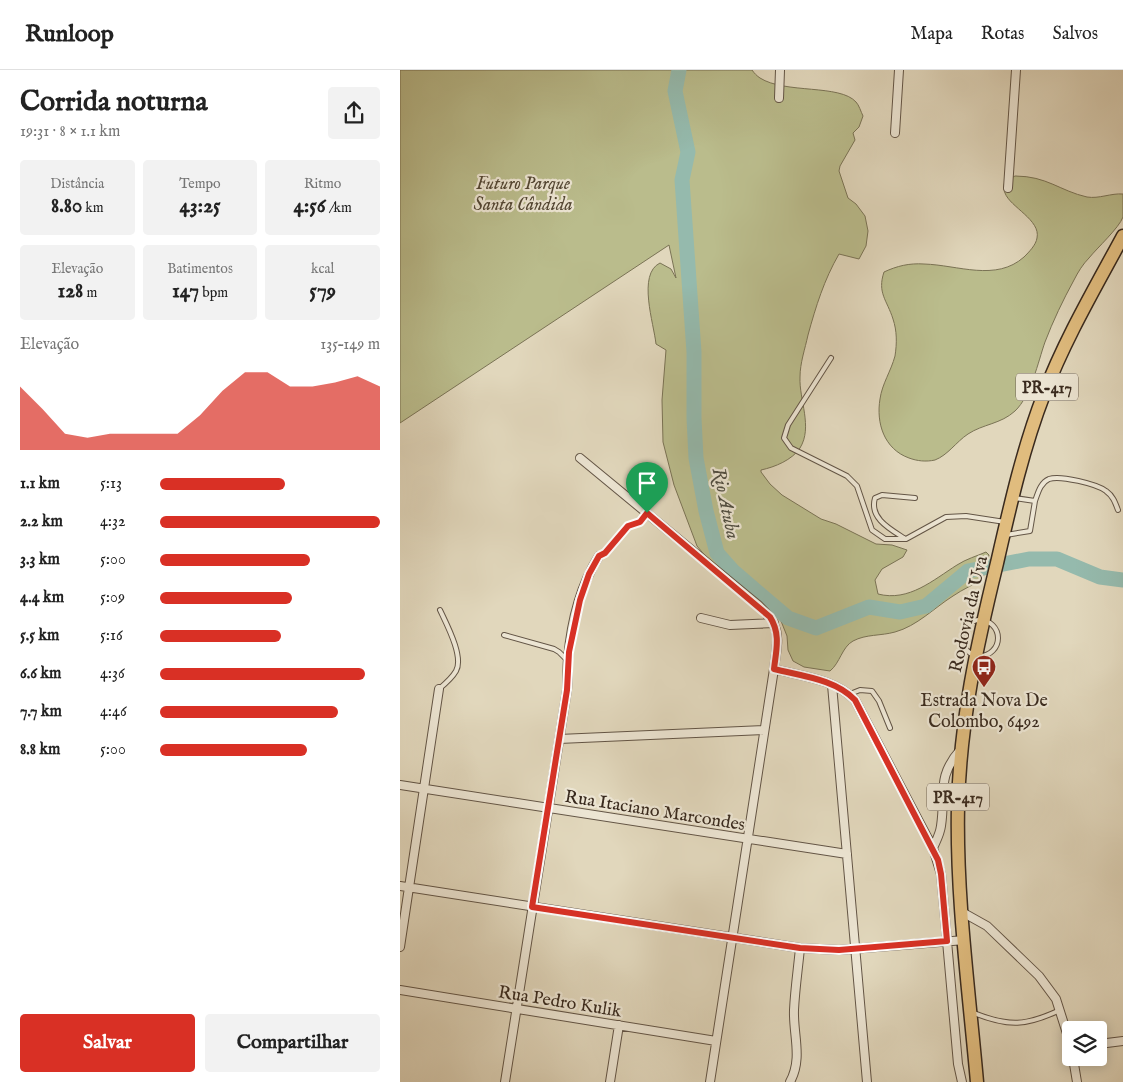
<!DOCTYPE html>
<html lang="pt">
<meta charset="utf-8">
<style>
body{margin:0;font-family:"IM FELL English",serif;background:#f2f2f2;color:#222;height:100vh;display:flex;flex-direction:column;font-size:19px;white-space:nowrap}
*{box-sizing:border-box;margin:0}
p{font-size:16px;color:#767676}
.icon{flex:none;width:28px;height:28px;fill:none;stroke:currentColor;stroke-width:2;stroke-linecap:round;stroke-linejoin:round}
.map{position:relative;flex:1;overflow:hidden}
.side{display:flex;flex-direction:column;background:#fff;width:400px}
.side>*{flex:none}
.controls{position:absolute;left:662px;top:951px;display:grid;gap:10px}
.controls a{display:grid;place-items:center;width:45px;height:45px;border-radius:5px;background:#fff;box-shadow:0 2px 12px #0003;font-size:25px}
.pin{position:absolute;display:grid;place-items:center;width:42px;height:42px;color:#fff;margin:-51px -21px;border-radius:50% 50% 50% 0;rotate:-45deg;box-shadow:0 0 5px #0007}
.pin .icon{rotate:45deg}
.round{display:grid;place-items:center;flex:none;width:52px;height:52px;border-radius:5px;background:#f2f2f2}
.headline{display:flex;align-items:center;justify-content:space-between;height:85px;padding:0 20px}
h1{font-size:28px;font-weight:700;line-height:38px}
.stats{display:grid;grid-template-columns:repeat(3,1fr);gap:8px;height:85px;padding:5px 20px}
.stats div{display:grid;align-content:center;border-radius:5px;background:#f2f2f2;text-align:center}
.stats b{font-size:21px;font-weight:700}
.stats small{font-size:14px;font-weight:400}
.stats p{font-size:14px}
.chart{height:140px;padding:10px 20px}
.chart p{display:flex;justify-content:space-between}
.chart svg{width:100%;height:90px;margin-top:5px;fill:#d93025;opacity:.7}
.cta{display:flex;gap:10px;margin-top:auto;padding:10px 20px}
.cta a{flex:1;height:58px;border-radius:5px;background:#d93025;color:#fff;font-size:20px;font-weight:700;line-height:58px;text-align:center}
.cta a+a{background:#f2f2f2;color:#222}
ul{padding:0 20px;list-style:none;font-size:16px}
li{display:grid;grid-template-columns:80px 60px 1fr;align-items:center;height:38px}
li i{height:12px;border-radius:6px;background:#d93025}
header{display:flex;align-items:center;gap:30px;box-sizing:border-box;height:70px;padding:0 25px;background:#fff;border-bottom:1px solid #e0e0e0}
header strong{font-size:24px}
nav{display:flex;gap:28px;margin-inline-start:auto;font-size:18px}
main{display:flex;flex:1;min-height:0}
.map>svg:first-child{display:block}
.green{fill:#babc8c;stroke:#7a7355}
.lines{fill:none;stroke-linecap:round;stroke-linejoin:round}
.river{stroke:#95baad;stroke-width:15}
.service-casing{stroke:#635546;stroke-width:6}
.minor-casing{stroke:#635546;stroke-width:10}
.trunk-casing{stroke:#392a1e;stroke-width:15}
.path{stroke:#392a1e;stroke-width:1;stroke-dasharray:1 2.5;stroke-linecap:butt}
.service{stroke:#ece5d3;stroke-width:4}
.minor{stroke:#ece5d3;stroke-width:8}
.trunk{stroke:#e0bc7e;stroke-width:12}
.route-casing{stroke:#fff;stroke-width:10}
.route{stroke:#d93025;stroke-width:6}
.labels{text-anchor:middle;stroke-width:4.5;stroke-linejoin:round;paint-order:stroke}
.shield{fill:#ece5d3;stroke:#6f6254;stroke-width:1}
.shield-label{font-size:16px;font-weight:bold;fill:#392a1e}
.park-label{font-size:18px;font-style:italic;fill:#534734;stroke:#ece5d3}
.street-label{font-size:18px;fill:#392a1e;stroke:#ece5d3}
.poi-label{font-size:18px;fill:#392a1e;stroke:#ece5d3}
.water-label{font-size:19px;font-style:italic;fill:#504e42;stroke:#ece5d3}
</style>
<header>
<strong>Runloop</strong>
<nav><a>Mapa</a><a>Rotas</a><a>Salvos</a></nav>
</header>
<main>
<section class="side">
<div class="headline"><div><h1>Corrida noturna</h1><p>19:31 · 8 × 1.1 km</p></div><a class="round"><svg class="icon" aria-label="share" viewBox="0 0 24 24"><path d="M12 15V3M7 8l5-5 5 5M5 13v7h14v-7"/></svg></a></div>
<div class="stats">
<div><p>Distância</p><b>8.80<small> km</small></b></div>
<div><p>Tempo</p><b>43:25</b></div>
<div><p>Ritmo</p><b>4:56<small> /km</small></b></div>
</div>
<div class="stats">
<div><p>Elevação</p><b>128<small> m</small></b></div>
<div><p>Batimentos</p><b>147<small> bpm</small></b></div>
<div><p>kcal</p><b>579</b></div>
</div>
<div class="chart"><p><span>Elevação</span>135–149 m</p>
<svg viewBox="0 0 160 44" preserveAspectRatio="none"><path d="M0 44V13L10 24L20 36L30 38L40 36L50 36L60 36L70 36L80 27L90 15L100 6L110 6L120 13L130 13L140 11L150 8L160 13V44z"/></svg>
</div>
<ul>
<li><b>1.1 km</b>5:13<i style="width:57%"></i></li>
<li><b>2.2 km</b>4:32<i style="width:100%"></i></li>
<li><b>3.3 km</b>5:00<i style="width:68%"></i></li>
<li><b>4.4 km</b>5:09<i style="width:60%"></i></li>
<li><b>5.5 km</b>5:16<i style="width:55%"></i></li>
<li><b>6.6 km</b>4:36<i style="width:93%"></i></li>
<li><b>7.7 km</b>4:46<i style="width:81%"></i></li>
<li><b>8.8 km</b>5:00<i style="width:67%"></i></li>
</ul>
<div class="cta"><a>Salvar</a><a>Compartilhar</a></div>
</section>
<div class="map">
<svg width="723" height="1012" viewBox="0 0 723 1012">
<rect width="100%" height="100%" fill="#e1d7bc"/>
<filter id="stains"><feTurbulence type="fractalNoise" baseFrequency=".004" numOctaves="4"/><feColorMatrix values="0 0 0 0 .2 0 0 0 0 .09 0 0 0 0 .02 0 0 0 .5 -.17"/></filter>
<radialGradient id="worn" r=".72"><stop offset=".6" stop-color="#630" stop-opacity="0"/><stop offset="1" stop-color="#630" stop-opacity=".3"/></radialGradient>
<path class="green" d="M0,0H352C354,3 357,6 360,8C385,24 440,14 456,32C459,35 461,42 463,46L459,57L453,63L455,70L440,96L439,101L448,128L456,134L465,146L468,161L466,176L459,189L439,184C424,210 416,236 408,265C405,279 400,293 400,307C399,330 413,357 400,378C392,390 375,397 361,400V402L370,414L382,425L421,449L436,454L476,474L492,475L507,480L503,487L482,499L475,510L478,524C509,532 533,510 557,495C566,489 577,486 586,482L589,485L583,508C574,515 563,519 553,526C534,538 517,556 495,562C481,566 466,564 453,571C442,577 440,593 430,601L404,597L393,591L388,580L387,566L381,551L359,530L311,493L297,476L274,415L263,372L262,330L266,280L256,274C254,254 237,204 260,193L271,199L276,208L269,175L0,353Z
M615,106C647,106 660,121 687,127C699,129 711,123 723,124C723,131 723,141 723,147C719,158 697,178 689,188C683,194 678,202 674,210C663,230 653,251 645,272C638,292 631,326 615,341C601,354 583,354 568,364C556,372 548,385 535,390C526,392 517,391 509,388C484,379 476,353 480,329C482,314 491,301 495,286C497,273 497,261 493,249C487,230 477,223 484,202C497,196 509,193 524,194C558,195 596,212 624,187C629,182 636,175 637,168C641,150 610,137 605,123C603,119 604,115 605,111Z"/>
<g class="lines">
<path class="river" d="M279,0L275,21L288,82L282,110L294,282V348L296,388L306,441L317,483L333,501L388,548L416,558L469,537L500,542L526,536L568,501L629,489H657L700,507L723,510"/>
<defs>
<path id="service" d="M431,288L388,355L384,368L391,378L447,406L457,416L472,460L485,469H506L546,447L566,446L605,452
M635,431C638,423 640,413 649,409C660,405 697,414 706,421C713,426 715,432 718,440
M606,465L630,461L635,431L615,428
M504,468C490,459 469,448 475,428L482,425L515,428
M562 568a18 18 0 1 1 36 0a18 18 0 1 1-36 0Z
M104,565L154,579L159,582L168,591
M39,619C45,614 52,608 56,601C64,587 47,555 40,540
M450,624L460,620L472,621L479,631L490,658
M574,943C609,957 626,956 660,940"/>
<path id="minor" d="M379,28L380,0
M495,63L499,0
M608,118L616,0
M180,388L357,534C383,558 378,567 374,599L310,1012
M301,548L330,555L374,553
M374,599C401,606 435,609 455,630L533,778L541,804L558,994L562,1012
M432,615L467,1012
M159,669L364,660
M0,715L447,784
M533,778C536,771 540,764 541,756C546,723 536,707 561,679
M0,816L400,878L439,880L565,870
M562,842L587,856L639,906L656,929L671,976
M0,877L39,619
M0,920L316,971
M699,974L723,971
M673,988L677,1012
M105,1012L167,620C168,610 167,600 168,589C171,554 180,516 199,486
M210,1012L219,955
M390,1012C403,988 393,965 394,940C395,919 398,899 400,878"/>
<path id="trunk" d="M577,1012C569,921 556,826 558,736C560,651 577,575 597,493C610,436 623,378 644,324C665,269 695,218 723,166"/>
</defs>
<use href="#service" class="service-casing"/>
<use href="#minor" class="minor-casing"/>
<use href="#trunk" class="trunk-casing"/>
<path class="path" d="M206,482L228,456L241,450"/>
<use href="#service" class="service"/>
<use href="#minor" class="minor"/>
<use href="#trunk" class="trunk"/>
</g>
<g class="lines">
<defs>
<path id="route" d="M247,443L370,547C381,564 376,581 374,599C401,606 435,609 455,630L538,790L541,804L547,871L439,880L400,878L132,837L167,620L169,582L180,530L189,504L199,486L205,483L228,456L240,452Z"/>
</defs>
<use href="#route" class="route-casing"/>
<use href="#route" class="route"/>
</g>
<defs>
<symbol id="bus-pin" viewBox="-11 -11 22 30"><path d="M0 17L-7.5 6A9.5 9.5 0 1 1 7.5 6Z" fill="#8f2418" stroke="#ece5d3"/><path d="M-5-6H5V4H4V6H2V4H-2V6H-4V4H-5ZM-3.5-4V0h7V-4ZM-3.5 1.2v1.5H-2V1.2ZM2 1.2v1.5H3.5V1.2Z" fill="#fff"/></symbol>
</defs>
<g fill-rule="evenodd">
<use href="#bus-pin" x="570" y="583" width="28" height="38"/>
</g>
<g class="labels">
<g class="shield">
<rect x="616" y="303.5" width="62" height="27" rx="4"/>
<rect x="527" y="713.5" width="62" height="27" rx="4"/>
</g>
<g class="shield-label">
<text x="647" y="323">PR-417</text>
<text x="558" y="733">PR-417</text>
</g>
<g class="park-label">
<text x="123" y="119">Futuro Parque<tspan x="123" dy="21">Santa Cândida</tspan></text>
</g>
<g class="street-label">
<text transform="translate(568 544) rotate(-77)" y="6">Rodovia da Uva</text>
<text transform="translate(255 740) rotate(9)" y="6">Rua Itaciano Marcondes</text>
<text transform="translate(160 931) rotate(9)" y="6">Rua Pedro Kulik</text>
</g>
<g class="poi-label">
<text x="584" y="636">Estrada Nova De<tspan x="584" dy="21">Colombo, 6492</tspan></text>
</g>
<g class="water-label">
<text transform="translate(327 433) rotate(78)" y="7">Rio Atuba</text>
</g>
</g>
<rect width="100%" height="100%" filter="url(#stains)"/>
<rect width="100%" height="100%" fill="url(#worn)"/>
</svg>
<div class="controls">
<a><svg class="icon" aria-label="layers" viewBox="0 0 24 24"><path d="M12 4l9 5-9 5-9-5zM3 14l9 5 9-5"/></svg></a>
</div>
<div class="pin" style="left:247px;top:443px;background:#1e9e55"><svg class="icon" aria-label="arrive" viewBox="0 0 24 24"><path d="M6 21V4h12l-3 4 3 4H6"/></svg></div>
</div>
</main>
